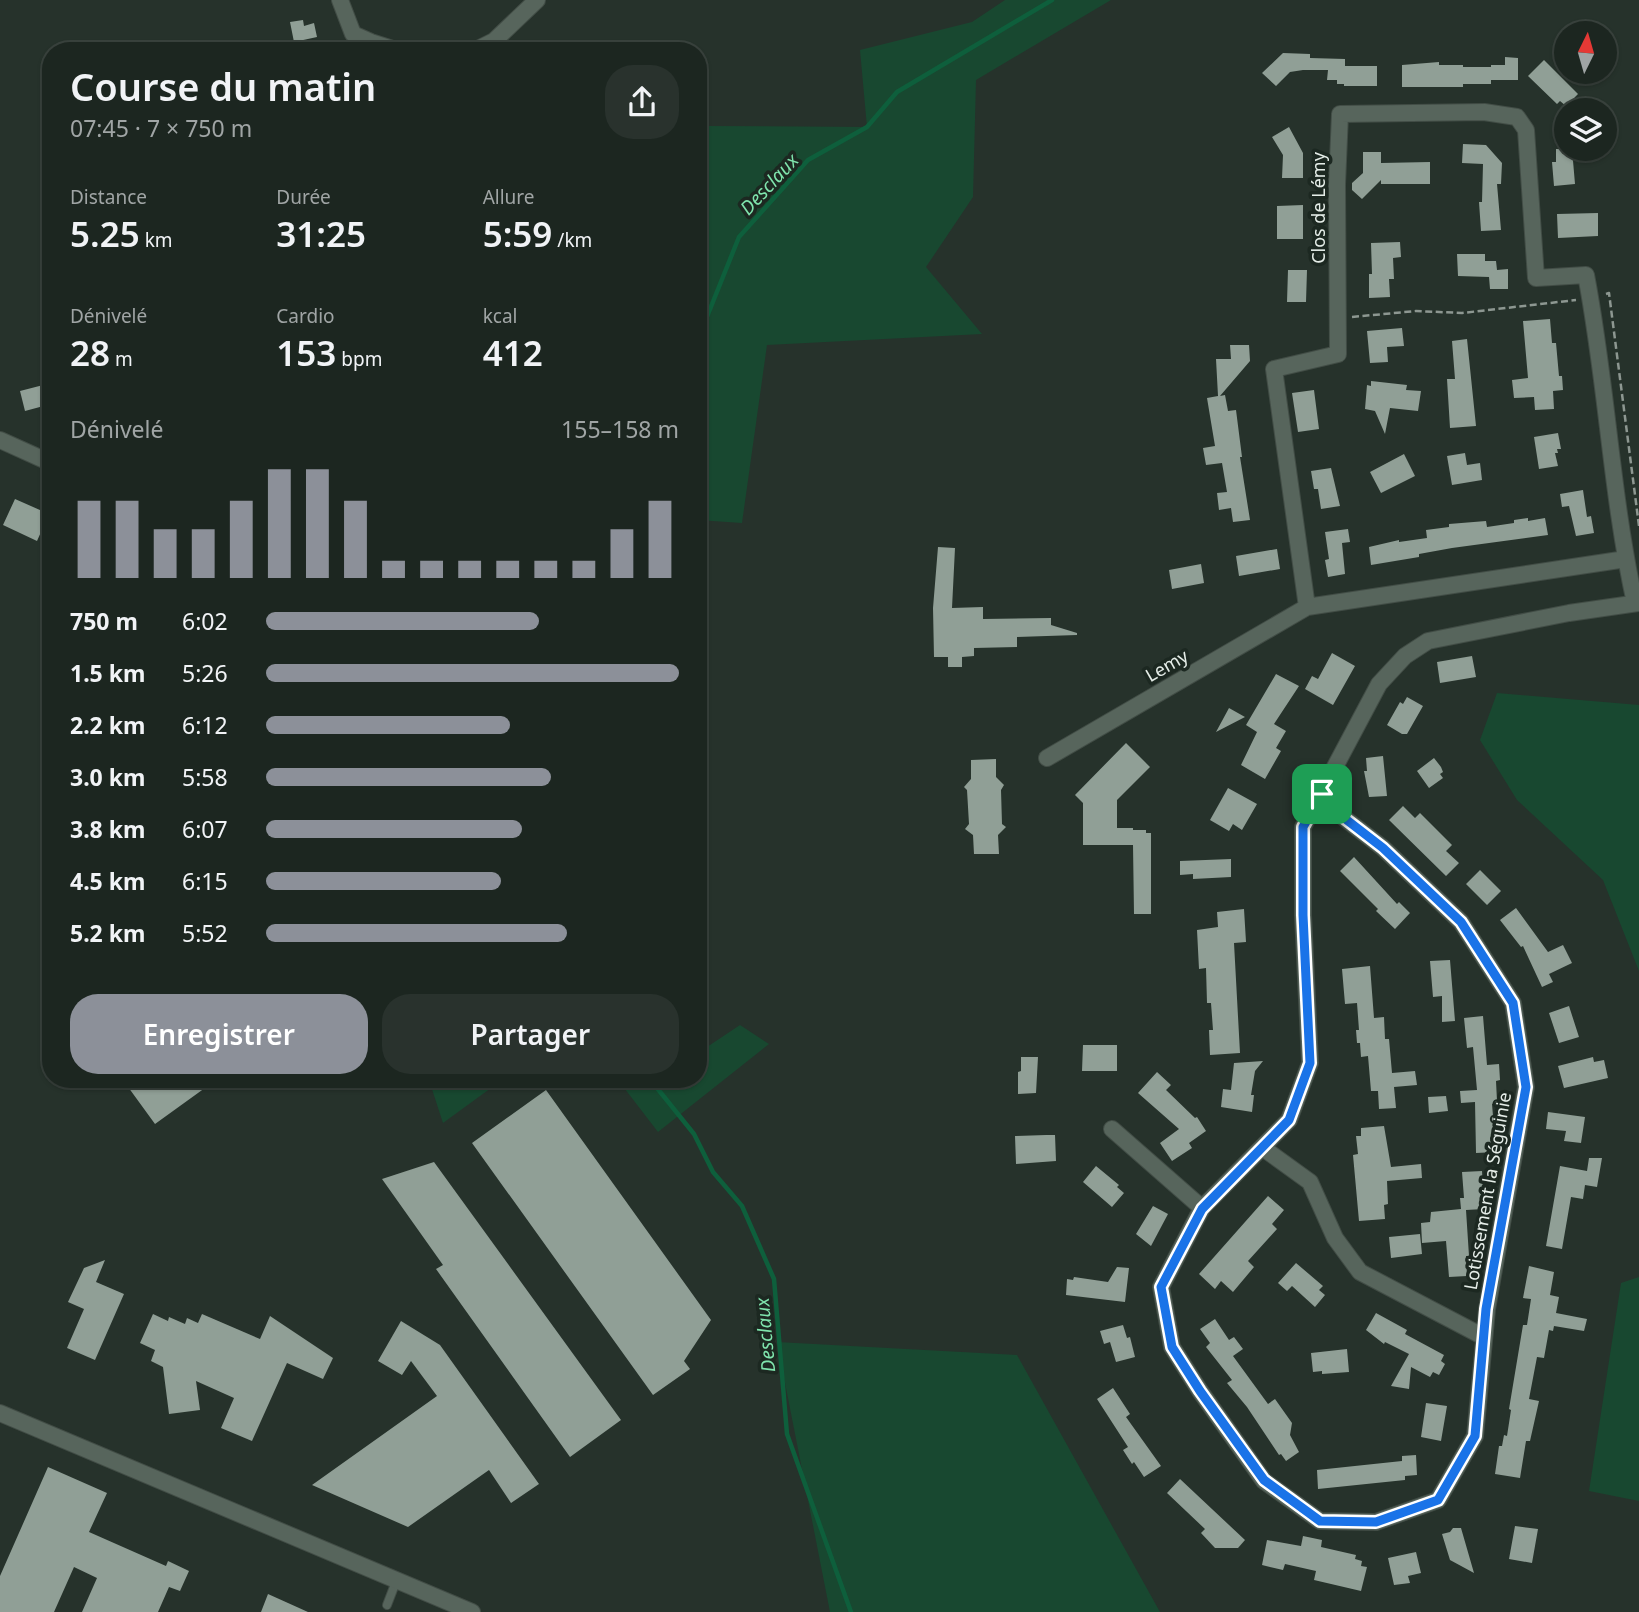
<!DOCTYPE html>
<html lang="fr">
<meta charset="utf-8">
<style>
body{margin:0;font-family:"Noto Sans",sans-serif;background:#29322d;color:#f1f3f6;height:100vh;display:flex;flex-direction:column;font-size:26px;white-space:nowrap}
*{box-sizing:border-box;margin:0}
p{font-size:23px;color:#a0a5a5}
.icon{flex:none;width:38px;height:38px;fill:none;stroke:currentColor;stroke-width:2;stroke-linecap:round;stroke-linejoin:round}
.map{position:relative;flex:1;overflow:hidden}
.details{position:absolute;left:42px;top:42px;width:665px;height:1046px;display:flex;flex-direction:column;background:#1c2620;border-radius:28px;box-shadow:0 2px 5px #0004,0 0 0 2px #3a433e}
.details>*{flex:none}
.needle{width:46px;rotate:5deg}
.tools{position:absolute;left:1554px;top:21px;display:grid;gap:14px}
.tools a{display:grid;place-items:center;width:63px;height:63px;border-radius:50%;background:#1c2620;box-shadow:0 2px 5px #0004,0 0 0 2px #3a433e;font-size:35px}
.pin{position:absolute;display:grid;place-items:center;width:60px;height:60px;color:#fff;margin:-30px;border-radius:14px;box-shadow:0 4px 10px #0006}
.round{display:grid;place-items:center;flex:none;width:74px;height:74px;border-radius:28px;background:#29322d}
.overview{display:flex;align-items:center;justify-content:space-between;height:119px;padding:0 28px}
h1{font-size:38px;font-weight:600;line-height:52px}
.metrics{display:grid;grid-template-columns:repeat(3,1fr);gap:10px;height:119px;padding:7px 28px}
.metrics div{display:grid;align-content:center}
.metrics b{font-size:35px;font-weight:600}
.metrics small{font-size:19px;font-weight:400}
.metrics p{font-size:19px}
.chart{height:196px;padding:14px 28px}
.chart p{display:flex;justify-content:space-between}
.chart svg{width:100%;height:126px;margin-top:7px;stroke:#8c9099;stroke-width:6}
.cta{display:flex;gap:14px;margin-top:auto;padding:14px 28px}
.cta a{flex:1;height:80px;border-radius:28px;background:#8c9099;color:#fff;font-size:28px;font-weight:600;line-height:80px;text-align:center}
.cta a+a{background:#29322d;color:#f1f3f6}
ul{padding:0 28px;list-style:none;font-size:23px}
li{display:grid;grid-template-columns:112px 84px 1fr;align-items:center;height:52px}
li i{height:18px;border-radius:9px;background:#8c9099}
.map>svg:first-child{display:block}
.green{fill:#184830}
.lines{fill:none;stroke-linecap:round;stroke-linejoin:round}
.stream{stroke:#0e5f3c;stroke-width:4.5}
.building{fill:#909f96}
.service-casing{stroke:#424d46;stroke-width:10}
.minor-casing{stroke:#424d46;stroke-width:18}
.path{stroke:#8d9791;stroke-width:2.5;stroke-dasharray:7 3.5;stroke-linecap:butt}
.service{stroke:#57655c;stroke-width:8}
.minor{stroke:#57655c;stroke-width:16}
.route-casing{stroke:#fff;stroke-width:14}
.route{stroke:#1a73e8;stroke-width:9}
.labels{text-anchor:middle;stroke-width:7;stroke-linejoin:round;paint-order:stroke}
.street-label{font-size:18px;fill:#e5ede8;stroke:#1c2821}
.water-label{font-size:19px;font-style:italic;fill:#7fe4ad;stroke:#1c2821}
</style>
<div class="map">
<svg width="1639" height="1612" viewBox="0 0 1639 1612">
<rect width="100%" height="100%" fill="#26322b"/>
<path class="green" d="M1005,0H1111L976,80L973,197L926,267L982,334L767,345L742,523L698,520V150L704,126L867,127L860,50L972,22Z
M1497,693L1639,705V971L1603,880L1517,800L1480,740Z
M740,1025L769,1044L658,1132L618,1080H698V1053Z
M429,1080H502L443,1123Z
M1639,1277V1501L1589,1491L1621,1283Z
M777,1342L1017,1355L1160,1612H830Z"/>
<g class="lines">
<path class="stream" d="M698,339L739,237L808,160L867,127L897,92L1052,0
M654,1080L657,1088L694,1134L713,1172L742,1206L774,1279L787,1434L851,1612"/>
</g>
<path class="building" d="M303,20L304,26L314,23L317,37L294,42L290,22Z
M1283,53L1310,54V58L1345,59V66H1377V86H1344V84H1337V80H1327L1328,70H1303L1290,72L1276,86L1262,73Z
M1505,57L1518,58V80H1491V84H1463V87H1402V65L1439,62V65H1463V67H1491V65H1505Z
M1544,60L1578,94L1566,106L1560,101L1557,104L1528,76Z
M1289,127L1303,153V178H1282L1283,155L1272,137Z
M1463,144L1486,145L1502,163L1501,184H1497L1501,230L1481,231L1479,202H1482L1483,164L1462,163Z
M1556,149H1572L1575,184L1554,186L1552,162H1556Z
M1363,152H1381V163L1430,162V184H1381V180L1362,199L1352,190V183L1363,173Z
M1303,205V239H1277V206Z
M1598,213V236L1558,238L1557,214Z
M1400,242L1401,257L1393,258L1394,279H1389L1390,297L1369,298V274H1372L1371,243Z
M1457,254H1485V261H1496L1497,270L1508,269V289H1490L1489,277L1458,276Z
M1288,270H1307L1306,302H1287Z
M1550,319L1552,343H1556L1559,376H1562L1563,390L1553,391L1554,409L1535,410L1534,397L1514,398L1512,380L1528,378L1523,321Z
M1402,328L1404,346L1387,347L1388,362L1370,363L1367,331Z
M1467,339L1476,426L1450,428L1447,379H1455L1452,341Z
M1230,345H1249L1250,361L1220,396L1225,395L1228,411L1236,410L1242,457H1240L1250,520L1233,522L1231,508L1219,510L1217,493L1227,492L1222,463L1206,465L1203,448L1215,446L1207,398L1218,396L1216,359H1231Z
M1371,381L1407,385L1406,390L1421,391L1418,411L1390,408L1385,434L1375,411L1365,409L1367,385L1371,386Z
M51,383V404L25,411L20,391Z
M1314,390L1319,429L1298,432L1292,393Z
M1558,433L1561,449H1557L1558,453H1555L1558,466L1539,469L1534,437Z
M1465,453L1467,465L1480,463L1482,480L1452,485L1447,456Z
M1404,454L1415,476L1381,493L1370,472Z
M1331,468L1340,506L1321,509L1318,489H1314L1311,471Z
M1583,490L1587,517L1591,516L1594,533L1576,536L1569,506L1562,507L1560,494Z
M15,499L49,514L37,541L3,525Z
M1528,518V521L1545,518L1548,535L1452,548L1419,554V557L1371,565L1369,547L1399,540V542L1427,538L1426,530L1449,527V524L1486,521L1487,527L1514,523V520Z
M1348,529L1350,542L1342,543L1345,574L1328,577L1325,560L1329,559L1325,532Z
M938,547L955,548L952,608L983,607V619L1051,618V625L1077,633V635L1017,637V647L974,648V656L962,657V667H948V657H934L933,608Z
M1277,549L1280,569L1239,576L1236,556Z
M1201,564L1204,583L1172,589L1169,570Z
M1332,653L1355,666L1333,705L1305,689L1312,676L1318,679Z
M1472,656L1476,677L1440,683L1437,662Z
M1276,674L1299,686L1274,724L1286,731L1276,748L1281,751L1265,779L1241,765L1257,732L1246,725Z
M1407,697L1423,706L1407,734H1402L1387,725L1400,702L1403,704Z
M1229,708L1245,717L1216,732Z
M1126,743L1150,767L1117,800V828H1133V830H1146V833H1151V914H1134L1133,845H1083V803L1075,795Z
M1383,756L1387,796L1369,797L1364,771H1367L1366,758Z
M1434,758L1441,767L1443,772L1440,774L1443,778L1429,788L1417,771Z
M996,759V777L1004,785L1001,790L1002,824L1006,827L998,835L999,854H974L973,835L965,829L969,824L967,790L964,787L971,779V760Z
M1228,788L1257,804L1242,830L1233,824L1229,831L1210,820Z
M1403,806L1415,818L1420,813L1452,845L1446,851L1459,863L1446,876L1389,820Z
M1354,857L1397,904L1399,902L1410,913L1395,929L1376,911L1378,909L1340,871Z
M1231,859V877L1193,879V874L1180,875V861Z
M1480,870L1501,891L1487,905L1466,884Z
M1516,908L1548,952L1563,945L1572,963L1549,974L1553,982L1542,987L1523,946L1521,947L1500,920Z
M1244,909L1246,942L1234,943L1240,1053L1210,1055L1209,1030H1213L1211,1003H1207L1206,968L1199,969L1197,930L1218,927L1217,912Z
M1450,960L1455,1021L1442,1022V996L1433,997L1430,961Z
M1370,966L1374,1018L1384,1017L1385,1039H1389L1392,1073L1415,1071L1417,1085L1394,1087L1396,1108L1379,1109L1378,1091H1371L1368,1056L1361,1057L1360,1043H1357L1356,1030H1359L1357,1003L1345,1004L1342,969Z
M1569,1006L1579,1037L1559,1043L1549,1013Z
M1483,1016L1487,1065L1499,1064L1500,1080L1496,1081L1497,1101L1492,1104L1496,1152L1476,1153L1475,1102L1461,1103L1460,1091L1477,1090L1473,1047L1467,1048L1464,1018Z
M1083,1045H1117V1071H1082Z
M1021,1057H1038L1036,1093L1018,1094V1072L1021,1071Z
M1593,1057L1594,1062L1604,1060L1608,1078L1564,1088L1558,1066Z
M1263,1061L1255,1071L1251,1095H1254L1252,1112L1221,1107L1223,1089L1231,1090L1234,1063Z
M1157,1072L1171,1085L1166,1090L1195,1118L1197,1117L1206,1131L1189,1143L1192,1148L1172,1161L1160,1143L1179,1129L1138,1093Z
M123,1080H216L155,1124Z
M546,1090L711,1320L684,1361L690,1369L653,1395L472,1143Z
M1446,1096L1448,1111L1429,1113L1428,1097Z
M1548,1112L1585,1117L1581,1143L1564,1141L1566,1131L1546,1129Z
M1384,1126L1391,1167L1421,1164L1422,1178L1387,1181L1388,1204L1384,1205L1385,1219L1359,1221L1353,1155L1358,1154L1356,1136H1361V1128Z
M1046,1135H1055L1056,1161L1016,1164L1015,1136Z
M1589,1158H1602L1597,1187L1585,1185L1583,1199L1571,1197L1562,1249L1546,1246L1560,1166L1587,1171Z
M434,1162L621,1420L570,1457L436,1269L443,1265L382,1179Z
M1096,1166L1119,1185L1117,1187L1124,1193L1112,1207L1083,1182Z
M1482,1171L1484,1209L1466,1210L1469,1256H1466L1467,1276L1449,1277L1446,1241L1422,1243L1421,1223L1430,1222L1431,1212L1461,1209L1460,1198H1464L1462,1172Z
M1268,1196L1284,1210L1272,1224L1277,1229L1248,1261L1254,1267L1233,1292L1221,1281L1215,1289L1199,1274Z
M1153,1206L1168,1214L1151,1246L1136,1234Z
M1420,1234L1422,1254L1391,1258L1389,1237Z
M105,1260L96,1282L124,1294L95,1360L67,1348L84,1309L68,1302L84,1268Z
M1296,1263L1323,1286L1319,1290L1325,1295L1315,1307L1292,1286L1287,1291L1278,1283Z
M1529,1266L1554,1272L1550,1295L1559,1297L1556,1313L1587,1319L1584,1331L1554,1326L1553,1331L1549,1330L1544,1358L1537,1357L1529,1399L1539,1401L1530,1441H1526L1520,1478L1495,1474L1499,1446H1502L1504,1435L1507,1436L1511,1410L1509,1409L1523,1325H1527L1531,1299L1523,1298Z
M1117,1267L1129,1268L1125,1302L1066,1295L1067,1279L1073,1280L1074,1277L1108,1282Z
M1376,1313L1407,1330L1405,1334L1444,1355L1441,1361L1445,1364L1439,1375L1433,1372L1430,1377L1411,1367L1409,1389L1391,1386L1409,1354L1385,1342L1384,1344L1366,1330Z
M153,1314L168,1321L169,1317L185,1324L187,1318L198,1323L202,1314L260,1339L270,1316L333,1358L323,1379L287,1363L252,1441L221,1428L234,1398L196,1381L200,1410L169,1414L163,1367L151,1361L155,1350L140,1343Z
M1215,1319L1229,1340L1234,1337L1243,1349L1233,1356L1268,1404L1275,1399L1292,1423L1290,1435L1299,1452L1286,1461L1281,1454L1279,1455L1247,1407L1227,1383L1232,1380L1206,1347L1210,1343L1200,1329Z
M401,1321L440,1345L539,1484L511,1503L489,1470L408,1527L312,1485L437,1396L411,1361L402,1375L378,1361Z
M1123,1325L1127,1338L1130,1337L1135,1357L1116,1362L1110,1342L1104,1344L1100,1331Z
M1347,1349L1349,1372L1322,1374V1371L1313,1372L1311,1353Z
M1113,1388L1130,1414L1126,1417L1161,1466L1144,1477L1134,1462L1132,1464L1123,1450L1128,1447L1097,1399Z
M1426,1403L1447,1406L1441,1441L1421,1437Z
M1416,1455L1417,1475L1405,1476V1480L1318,1489L1317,1470L1402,1461V1456Z
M48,1467L107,1493L89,1532L166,1566L168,1561L189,1571L180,1591L169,1587L158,1612H82L97,1578L74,1567L54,1612H0V1576Z
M1180,1479L1245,1540L1238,1548H1215L1201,1533L1205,1529L1167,1493Z
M1515,1526L1538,1529L1532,1563L1509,1559Z
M1453,1528H1461L1474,1573L1450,1560L1442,1534L1450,1532Z
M1303,1536L1322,1540L1321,1547L1356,1555L1355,1559L1362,1561L1361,1566L1367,1567L1361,1591L1314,1580L1316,1571L1285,1564L1283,1570L1262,1565L1267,1540L1301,1546Z
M1416,1552L1421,1573L1408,1576L1410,1583L1394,1585L1388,1558Z
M268,1594L308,1612H261Z"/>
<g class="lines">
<defs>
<path id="service" d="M387,1605L397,1579"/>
<path id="minor" d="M340,0L353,34L371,42L399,51
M474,51L494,41L537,0
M0,440L51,463
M1626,559L1307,607L1274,369L1338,354L1337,184L1340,114L1484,112L1517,117L1526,130L1536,278L1586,275C1607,384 1611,495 1635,603
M1047,758L1307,607
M1322,795L1339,814L1383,848L1461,922L1513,1003L1526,1087L1487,1309L1475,1436L1438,1500L1376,1522L1320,1521L1264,1481L1200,1391L1172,1347L1161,1287L1202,1208L1289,1120L1310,1063L1303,915V827L1379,684L1405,656L1428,641L1569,613L1639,603
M1112,1129L1202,1208
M1263,1148L1310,1182L1335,1238L1360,1272L1484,1337
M0,1413L472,1612"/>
</defs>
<use href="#service" class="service-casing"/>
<use href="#minor" class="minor-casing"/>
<path class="path" d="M1606,294L1609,293L1639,526
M1352,317L1416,311L1462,313L1576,300"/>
<use href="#service" class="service"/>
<use href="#minor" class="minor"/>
</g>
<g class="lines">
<defs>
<path id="route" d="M1322,794L1339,814L1383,848L1461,922L1513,1003L1526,1087L1486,1309L1475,1436L1438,1500L1376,1522L1320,1521L1264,1480L1200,1391L1172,1347L1161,1287L1202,1209L1289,1120L1310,1063L1303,915V827Z"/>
</defs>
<use href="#route" class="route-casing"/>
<use href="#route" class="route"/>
</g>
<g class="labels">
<g class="street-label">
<text transform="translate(1319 208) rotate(-90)" y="6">Clos de Lémy</text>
<text transform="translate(1167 666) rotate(-30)" y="6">Lemy</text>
<text transform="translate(1488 1191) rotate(-80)" y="6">Lotissement la Séguinie</text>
</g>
<g class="water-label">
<text transform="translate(769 184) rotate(-47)" y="7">Desclaux</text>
<text transform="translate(765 1335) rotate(-95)" y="7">Desclaux</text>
</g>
</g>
</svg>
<div class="tools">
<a><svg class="needle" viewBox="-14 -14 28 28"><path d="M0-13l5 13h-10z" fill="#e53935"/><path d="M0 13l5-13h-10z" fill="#a0a5a5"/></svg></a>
<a><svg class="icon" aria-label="layers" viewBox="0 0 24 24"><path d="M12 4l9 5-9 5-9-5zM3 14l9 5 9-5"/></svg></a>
</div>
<div class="pin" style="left:1322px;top:794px;background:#1e9e55"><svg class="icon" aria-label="arrive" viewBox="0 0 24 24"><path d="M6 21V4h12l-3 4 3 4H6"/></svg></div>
<section class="details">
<div class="overview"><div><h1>Course du matin</h1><p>07:45 · 7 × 750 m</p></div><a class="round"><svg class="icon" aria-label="share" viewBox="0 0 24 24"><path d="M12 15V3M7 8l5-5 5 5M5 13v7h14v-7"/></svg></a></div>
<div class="metrics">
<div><p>Distance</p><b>5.25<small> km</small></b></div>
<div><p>Durée</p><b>31:25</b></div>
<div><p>Allure</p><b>5:59<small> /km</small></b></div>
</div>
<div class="metrics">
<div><p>Dénivelé</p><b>28<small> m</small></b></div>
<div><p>Cardio</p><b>153<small> bpm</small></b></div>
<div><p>kcal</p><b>412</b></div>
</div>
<div class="chart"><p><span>Dénivelé</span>155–158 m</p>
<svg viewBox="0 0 160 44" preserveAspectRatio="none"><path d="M5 44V17M15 44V17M25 44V27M35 44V27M45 44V17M55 44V6M65 44V6M75 44V17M85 44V38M95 44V38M105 44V38M115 44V38M125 44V38M135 44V38M145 44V27M155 44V17"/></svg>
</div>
<ul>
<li><b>750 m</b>6:02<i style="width:66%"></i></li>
<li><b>1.5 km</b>5:26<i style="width:100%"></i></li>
<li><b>2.2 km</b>6:12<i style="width:59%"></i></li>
<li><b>3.0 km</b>5:58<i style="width:69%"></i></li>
<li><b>3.8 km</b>6:07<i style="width:62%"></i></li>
<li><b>4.5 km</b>6:15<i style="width:57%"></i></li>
<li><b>5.2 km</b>5:52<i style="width:73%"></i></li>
</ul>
<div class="cta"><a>Enregistrer</a><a>Partager</a></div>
</section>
</div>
